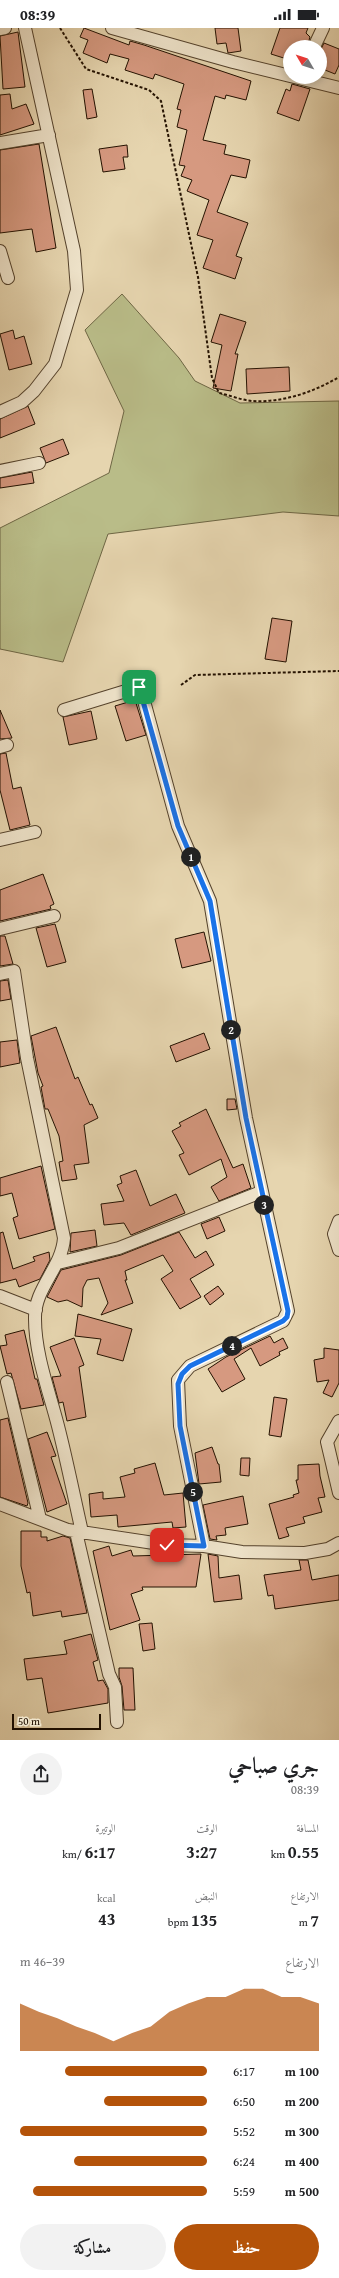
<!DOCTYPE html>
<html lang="ar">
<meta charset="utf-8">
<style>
body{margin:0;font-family:"Gentium Book Plus",Amiri,serif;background:#f2f2f2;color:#202124;direction:rtl;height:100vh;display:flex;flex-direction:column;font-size:15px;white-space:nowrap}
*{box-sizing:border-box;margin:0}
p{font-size:13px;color:#757577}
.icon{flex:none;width:22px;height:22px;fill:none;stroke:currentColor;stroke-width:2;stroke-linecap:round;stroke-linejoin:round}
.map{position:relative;height:1712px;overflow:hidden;direction:ltr}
.panel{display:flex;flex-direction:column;background:#fff;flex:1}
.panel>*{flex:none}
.needle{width:26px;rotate:309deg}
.tools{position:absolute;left:283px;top:12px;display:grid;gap:8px}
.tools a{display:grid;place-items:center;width:44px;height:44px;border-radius:50%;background:#fff;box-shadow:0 2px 10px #0003;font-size:20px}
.scale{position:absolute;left:12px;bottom:10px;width:89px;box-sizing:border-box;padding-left:4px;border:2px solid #231100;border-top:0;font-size:11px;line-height:14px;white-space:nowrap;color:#231100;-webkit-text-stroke:3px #efe4cb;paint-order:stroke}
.pin{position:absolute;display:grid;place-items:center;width:34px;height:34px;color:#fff;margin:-17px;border-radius:8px;box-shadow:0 2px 6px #0006}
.km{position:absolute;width:20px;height:20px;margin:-10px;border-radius:50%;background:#222;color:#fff;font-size:11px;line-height:20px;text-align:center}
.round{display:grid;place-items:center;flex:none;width:42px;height:42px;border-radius:21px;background:#f2f2f2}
.head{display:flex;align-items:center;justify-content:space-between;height:68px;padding:0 20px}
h1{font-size:22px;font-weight:700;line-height:30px}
.metrics{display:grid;grid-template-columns:repeat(3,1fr);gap:6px;height:68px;padding:4px 20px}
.metrics div{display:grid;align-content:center}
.metrics b{font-size:17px;font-weight:700}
.metrics small{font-size:11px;font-weight:400}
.metrics p{font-size:11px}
.chart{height:112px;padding:8px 20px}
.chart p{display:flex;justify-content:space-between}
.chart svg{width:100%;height:72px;margin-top:4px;fill:#b45309;opacity:.7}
.cta{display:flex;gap:8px;margin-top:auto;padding:8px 20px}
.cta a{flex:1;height:46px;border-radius:24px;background:#b45309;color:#fff;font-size:16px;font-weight:700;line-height:46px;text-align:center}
.cta a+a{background:#f2f2f2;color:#202124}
ul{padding:0 20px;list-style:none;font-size:13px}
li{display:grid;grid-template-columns:64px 48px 1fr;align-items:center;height:30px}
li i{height:10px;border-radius:5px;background:#b45309}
.status{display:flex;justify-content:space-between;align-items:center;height:28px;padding:0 20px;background:#fff;direction:ltr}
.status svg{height:11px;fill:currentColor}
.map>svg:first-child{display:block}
.green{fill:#b9bc88;stroke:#6e6644}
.building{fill:#d69980;stroke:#231100}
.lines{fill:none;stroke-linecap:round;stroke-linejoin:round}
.minor-casing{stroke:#54422c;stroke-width:14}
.path{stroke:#231100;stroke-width:2;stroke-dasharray:3 2;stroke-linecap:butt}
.minor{stroke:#efe4cb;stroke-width:12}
.route-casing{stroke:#fff;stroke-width:8}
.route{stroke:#1a73e8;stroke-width:5}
</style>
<div class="status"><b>08:39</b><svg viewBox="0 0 49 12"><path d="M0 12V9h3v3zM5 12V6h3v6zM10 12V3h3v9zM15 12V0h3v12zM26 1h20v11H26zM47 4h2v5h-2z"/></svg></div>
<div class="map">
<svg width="339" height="1712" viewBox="0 0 339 1712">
<rect width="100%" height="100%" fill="#e6d5af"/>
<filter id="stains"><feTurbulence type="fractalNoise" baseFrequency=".005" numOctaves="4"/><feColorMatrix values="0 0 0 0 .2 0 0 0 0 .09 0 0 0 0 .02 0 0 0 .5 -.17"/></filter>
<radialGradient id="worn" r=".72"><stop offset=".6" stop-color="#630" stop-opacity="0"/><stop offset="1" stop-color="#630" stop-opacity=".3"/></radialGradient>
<path class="green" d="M122,266L179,330L195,353L240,375L339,373V488L283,484L108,506L63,634L0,621V500L109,445L124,383L85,302Z"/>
<path class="building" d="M84,0L129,17L130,13L144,17L251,53L246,72L226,67L225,71L215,68L203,112L226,117L224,126L250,132L246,150L231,147L217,184L248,195L236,228L242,230L235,251L203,240L213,212L197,207L209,172L187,163L192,152L181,148L185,138L179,137L187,102L177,99L181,82L177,81L184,56L155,46L153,51L125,42L129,31L110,26L107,35L83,25L88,12L80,9Z
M215,0H238L241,23L228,25L226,15L217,16Z
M280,0H308L306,5L310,9L307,19H290V32L271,26Z
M18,4L25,59L3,61L0,8Z
M324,15L339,21V37L335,46L320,40V23Z
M292,56L310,61L299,93L277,85L286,61L290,63Z
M92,61L97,89L87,91L83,62Z
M10,66L12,81L26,76L34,96L0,107V67Z
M39,116L56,220L36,224L32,201L0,205V122Z
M127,117L128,129H123L125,141L103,144L99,121Z
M220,286L246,294L235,326H238L231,363L213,360L222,317L211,314Z
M13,302L15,311L24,308L32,336L9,342L0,306Z
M289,339L290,363L247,366L246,341Z
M28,378L35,396L0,410V391Z
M63,411L69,426L46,435L40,420Z
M32,444L34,455L0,460V450Z
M272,590L292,593L286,634L265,631Z
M135,672L146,707L126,713L115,678Z
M0,682L12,710L0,711Z
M91,683L97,711L69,717L63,689Z
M6,725L13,761L21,759L30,797L10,802L0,762V726Z
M43,846L54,876L50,878L51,881L0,893V862Z
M55,896L66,934L47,939L36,900Z
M204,904L211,933L182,940L175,911Z
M0,908H5L13,936L0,938Z
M8,952L11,971L0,973V953Z
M56,999L75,1051L78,1049L90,1077L92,1076L98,1090L84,1097L89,1135L74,1137L77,1151L62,1153L59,1134L63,1133L59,1108L48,1081H45L41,1059L43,1058L38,1045L31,1008Z
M204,1005L210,1021L176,1034L170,1018Z
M17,1012L20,1035L0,1039V1014Z
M227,1071H235L237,1081L227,1082Z
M206,1081L233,1140L243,1136L251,1160L219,1173L211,1159L227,1149L221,1131L189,1147L179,1127L184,1125L172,1103L181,1098L179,1095Z
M41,1138L55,1201L19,1211L13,1190L18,1188L12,1165L0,1168V1150Z
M136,1142L150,1178L176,1166L185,1185L131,1207L124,1195L104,1197L101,1176L124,1173L117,1157L122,1155L120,1148Z
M219,1189L225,1203L207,1211L201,1196Z
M95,1202L97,1218L70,1224L71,1205Z
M3,1204L13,1241L35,1233L33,1229L49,1224L50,1232L40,1251L19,1259L16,1251L0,1255V1205Z
M179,1204L195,1230L206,1223L214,1237L190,1251L201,1269L180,1281L161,1251L173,1243L163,1227L125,1243L127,1252H125L133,1275L101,1287L108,1275L99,1250L87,1252L83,1260L82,1279L67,1272L58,1274L47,1269L61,1242L121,1227Z
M218,1258L224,1266L210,1277L204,1268Z
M78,1286L132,1301L123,1333L97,1326L101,1311L75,1308Z
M24,1302L35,1351H37L44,1377L21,1381L11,1345L7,1346L0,1318L7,1317L5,1307Z
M270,1308L274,1315L283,1310L288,1320L279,1324L280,1327L260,1338L251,1320L234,1331L245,1351L222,1364L208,1341L226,1329Z
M74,1310L84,1337L79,1339L86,1389L67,1393L63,1374L59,1375L52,1349L61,1348L50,1319Z
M324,1320L339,1322V1355L332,1369L323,1365L329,1352L317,1354L314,1332L324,1330Z
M274,1369L287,1371L281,1409L269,1407Z
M8,1390L28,1475L27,1478L0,1469V1392Z
M47,1404L56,1428L51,1429L67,1476L47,1484L28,1411Z
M212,1419L218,1436H219L221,1454L199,1456L195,1425Z
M241,1430H250L249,1448L240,1447Z
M155,1435L164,1467L183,1465L186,1499L173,1500L172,1494L118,1499L117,1487L91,1489L89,1466L103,1464V1471L125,1469L120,1449L135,1445L134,1441Z
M319,1436L320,1448L325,1469L318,1470L322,1484L303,1489L305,1495L286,1500L289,1508L279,1511L269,1476L294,1469L293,1467L299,1465L296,1452H298V1437Z
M243,1468L248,1496L225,1500L226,1507L216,1508L217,1512L210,1511L203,1477Z
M21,1503H41V1509H47V1513L63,1508L70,1510L87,1585L62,1589L61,1583L33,1588L30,1564L27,1565L21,1538Z
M109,1518L112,1528L131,1522L133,1528L201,1526L196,1559H142L143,1562L131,1566L140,1592L110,1602L93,1523Z
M208,1526L218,1528L219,1550L239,1547L242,1571L214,1574Z
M299,1532H308L312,1552L339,1547V1572L275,1581L273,1567L268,1568L264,1547L301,1542Z
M152,1595L155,1621L143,1623L139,1596Z
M91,1606L98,1632L93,1634L98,1653L103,1652L108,1661V1675L48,1685L42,1650L27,1652L24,1631L67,1626L64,1613Z
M119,1640H133L135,1682H124L122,1658L119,1649Z"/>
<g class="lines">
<defs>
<path id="minor" d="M112,0L233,34L339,60
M0,1L5,0
M314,19L323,0
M0,115L49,107
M0,223L8,250
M0,384L22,374L34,363L55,336L77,262L74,223L25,0
M0,443L39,435
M64,682L139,659L144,673L178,798L210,873L246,1090L288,1283L283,1293L190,1338L178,1352L180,1398L204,1518
M0,719L7,717
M0,812L35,804
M0,901L54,888
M0,946L14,943L27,1030L64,1210C62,1240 34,1260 35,1291C35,1326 49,1363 58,1398C67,1433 74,1469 82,1504
M339,1193L334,1206L339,1222
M58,1235L119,1220L261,1164
M0,1268L36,1282
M7,1354L40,1491
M339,1393L327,1414L339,1465
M0,1476L68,1502L167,1517L204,1518L242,1524L305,1525L328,1521L339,1515
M76,1504L109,1646L115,1659L117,1694"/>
</defs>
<use href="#minor" class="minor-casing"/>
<path class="path" d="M60,0L86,41L149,62L161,73L198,249L212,350L219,365C229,367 241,372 252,373C282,375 314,364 339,349
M181,657L195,647L339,643"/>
<use href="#minor" class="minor"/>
</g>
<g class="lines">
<defs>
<path id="route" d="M139,659L178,798L210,873L246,1090L288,1283L287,1289L283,1293L190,1338L182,1346L178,1356L180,1398L204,1518L167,1517"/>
</defs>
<use href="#route" class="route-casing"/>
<use href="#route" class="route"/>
</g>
<rect width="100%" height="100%" filter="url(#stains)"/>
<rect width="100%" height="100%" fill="url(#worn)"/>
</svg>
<div class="tools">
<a><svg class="needle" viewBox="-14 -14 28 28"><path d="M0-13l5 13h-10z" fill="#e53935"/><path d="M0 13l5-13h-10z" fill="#757577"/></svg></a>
</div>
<div class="scale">50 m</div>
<div class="pin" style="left:139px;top:659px;background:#1e9e55"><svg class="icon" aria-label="arrive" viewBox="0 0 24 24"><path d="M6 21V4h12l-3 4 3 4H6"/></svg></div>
<div class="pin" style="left:167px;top:1517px;background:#d93025"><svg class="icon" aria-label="check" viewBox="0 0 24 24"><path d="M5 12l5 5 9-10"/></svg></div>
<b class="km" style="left:191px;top:829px">1</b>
<b class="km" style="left:231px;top:1002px">2</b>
<b class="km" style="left:264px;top:1177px">3</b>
<b class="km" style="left:232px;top:1318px">4</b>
<b class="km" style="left:193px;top:1464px">5</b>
</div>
<section class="panel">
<div class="head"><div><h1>جري صباحي</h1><p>08:39</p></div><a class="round"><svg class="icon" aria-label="share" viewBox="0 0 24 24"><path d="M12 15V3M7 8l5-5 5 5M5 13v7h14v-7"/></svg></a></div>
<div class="metrics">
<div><p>المسافة</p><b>0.55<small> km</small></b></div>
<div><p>الوقت</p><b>3:27</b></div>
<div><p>الوتيرة</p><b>6:17<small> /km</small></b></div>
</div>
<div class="metrics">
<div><p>الارتفاع</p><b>7<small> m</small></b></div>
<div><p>النبض</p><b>135<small> bpm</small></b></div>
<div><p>kcal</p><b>43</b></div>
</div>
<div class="chart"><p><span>الارتفاع</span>39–46 m</p>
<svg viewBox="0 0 160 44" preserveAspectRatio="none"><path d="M0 44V15L10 20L20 24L30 29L40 33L50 38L60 33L70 29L80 20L90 15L100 11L110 11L120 6L130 6L140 11L150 11L160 15V44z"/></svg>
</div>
<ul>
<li><b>100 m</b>6:17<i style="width:76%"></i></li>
<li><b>200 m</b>6:50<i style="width:55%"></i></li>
<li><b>300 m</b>5:52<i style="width:100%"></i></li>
<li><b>400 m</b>6:24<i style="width:71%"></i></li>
<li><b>500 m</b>5:59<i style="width:93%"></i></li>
</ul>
<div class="cta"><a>حفظ</a><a>مشاركة</a></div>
</section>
